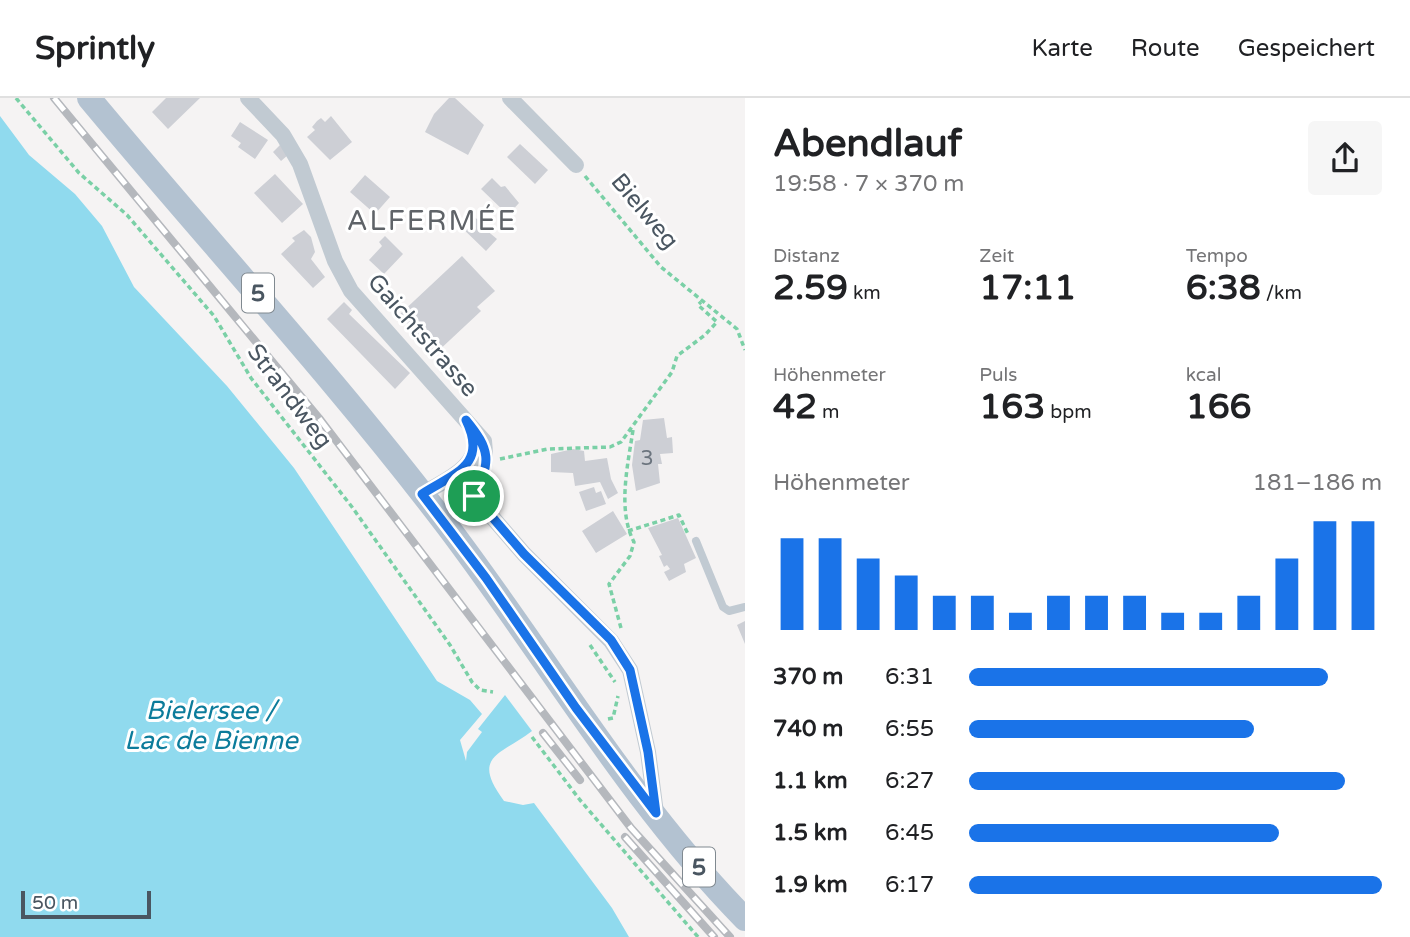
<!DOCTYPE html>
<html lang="de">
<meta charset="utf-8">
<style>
body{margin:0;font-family:"Varela Round",sans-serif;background:#f6f6f6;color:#202124;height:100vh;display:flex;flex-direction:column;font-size:26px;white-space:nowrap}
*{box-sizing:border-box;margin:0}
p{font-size:23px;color:#757577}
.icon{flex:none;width:38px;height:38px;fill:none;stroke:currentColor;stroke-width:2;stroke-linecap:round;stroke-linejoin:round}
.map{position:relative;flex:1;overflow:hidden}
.side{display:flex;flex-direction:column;background:#fff;width:665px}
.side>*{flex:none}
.scale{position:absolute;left:21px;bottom:18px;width:130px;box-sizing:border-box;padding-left:7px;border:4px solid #4a5661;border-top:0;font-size:19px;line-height:24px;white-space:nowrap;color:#4a5661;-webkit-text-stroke:5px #fff;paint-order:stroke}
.pin{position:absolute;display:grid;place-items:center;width:60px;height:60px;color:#fff;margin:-30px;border:4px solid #fff;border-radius:50%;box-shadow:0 2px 7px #0007}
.round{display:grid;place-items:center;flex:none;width:74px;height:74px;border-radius:7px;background:#f6f6f6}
.head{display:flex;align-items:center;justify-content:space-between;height:119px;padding:0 28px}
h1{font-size:38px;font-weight:700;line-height:52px}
.metrics{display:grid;grid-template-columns:repeat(3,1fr);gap:10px;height:119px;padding:7px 28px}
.metrics div{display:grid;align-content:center}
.metrics b{font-size:35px;font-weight:700}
.metrics small{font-size:19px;font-weight:400}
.metrics p{font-size:19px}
.chart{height:196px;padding:14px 28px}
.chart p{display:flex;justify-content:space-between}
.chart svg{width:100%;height:126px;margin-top:7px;stroke:#1a73e8;stroke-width:6}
ul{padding:0 28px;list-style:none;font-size:23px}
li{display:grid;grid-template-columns:112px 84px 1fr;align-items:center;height:52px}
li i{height:18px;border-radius:9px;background:#1a73e8}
header{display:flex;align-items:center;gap:42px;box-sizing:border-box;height:98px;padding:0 35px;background:#fff;border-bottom:2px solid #e0e0e0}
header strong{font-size:33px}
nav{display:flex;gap:38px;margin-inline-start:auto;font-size:24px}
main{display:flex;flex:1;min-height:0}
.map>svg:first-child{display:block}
.water{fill:#90daee}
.building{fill:#cdcfd5}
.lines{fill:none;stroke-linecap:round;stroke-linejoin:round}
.path{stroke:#7ad0a6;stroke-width:3.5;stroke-dasharray:5 3.5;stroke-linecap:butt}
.service{stroke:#c1cad2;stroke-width:8}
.minor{stroke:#c1cad2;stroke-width:16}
.primary{stroke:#b3c2d1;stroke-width:24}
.rail-casing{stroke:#b5b8bd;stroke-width:8}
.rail{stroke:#fff;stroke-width:5;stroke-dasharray:16;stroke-linecap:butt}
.route-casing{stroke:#fff;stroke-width:14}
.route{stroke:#1a73e8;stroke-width:9}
.labels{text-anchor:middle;stroke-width:6;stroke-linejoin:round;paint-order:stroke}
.number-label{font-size:21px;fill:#6b747e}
.shield{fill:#fff;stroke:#808990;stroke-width:2}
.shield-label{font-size:23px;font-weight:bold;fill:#4a5661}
.street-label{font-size:24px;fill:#4a5661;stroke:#fff}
.water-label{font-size:26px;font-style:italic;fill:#0c7c9b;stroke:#fff}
.quarter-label{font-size:28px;letter-spacing:2px;fill:#5f6368;stroke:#fff}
</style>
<header>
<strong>Sprintly</strong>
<nav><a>Karte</a><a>Route</a><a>Gespeichert</a></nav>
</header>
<main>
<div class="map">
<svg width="745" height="839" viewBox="0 0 745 839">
<rect width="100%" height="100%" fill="#f5f3f3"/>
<path class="water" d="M0,18L29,57L75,96L102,128L134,189L227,288L294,370L437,583L470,602L482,616L460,642L466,663L467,654L482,634L478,631L505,597L532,633C499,658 471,658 504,703L523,707L534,705L612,810L629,839H0Z"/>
<path class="building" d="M166,0H200L168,31L152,14Z
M449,0H455L484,27L468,57L425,34L434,16Z
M331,18L352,44L330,62L307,39L315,32L312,29L317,23L321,20L325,24Z
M240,24L268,42L255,61L238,49L241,45L231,38Z
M520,46L548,72L535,86L507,59Z
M280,47L288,57L281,63L273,54Z
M275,76L303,106L282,125L254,95Z
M365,77L390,99L375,116L350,94Z
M492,80L501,89L505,88L519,105L508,117L481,91Z
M469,115L485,127V131L497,141L486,153L458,126Z
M304,132L311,139L315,154L311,161L325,179L313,190L281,156L295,143L292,140Z
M385,138L403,156L384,176L369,162L382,148L379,144Z
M462,158L495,193L477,209L481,213L435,256L399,217Z
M344,204L352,212L349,216L410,275L395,291L327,221Z
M664,320L667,340L672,339L673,355L660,356L662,366H658L660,385L636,393L632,367L635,343L640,342L643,322Z
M573,351L584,353L585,363L607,360L611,381L618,395L608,401L600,384L575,388L573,375L551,374V356Z
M594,389L596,395L601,393L606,406L586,413L579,394Z
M613,413L627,436L596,455L582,433Z
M678,420L696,460L684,466L686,474L669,483L664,474L670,471L667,467L664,469L659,458L662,457L648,430Z
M745,523V546L737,527Z"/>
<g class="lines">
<path class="path" d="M16,0L79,75L127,117L214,218L251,280L352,409L450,547L472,584L480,592L493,594
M585,78L661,169L737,231L745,252
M500,361L548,351L610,349L621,344L672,274L677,258L705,237L717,224L698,207L701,204
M628,433L679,417L688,436
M621,530L609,486L630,458L634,444C617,412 628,366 633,332
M590,547L615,584
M608,621L613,620L618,598
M532,639L580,702L698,839"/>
<path class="service" d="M696,443L723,509L729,513L745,509"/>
<path class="minor" d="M248,0L283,37L300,66L335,163L351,193L484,343C489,386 475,397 444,423
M510,0L576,67
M422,396C444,383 487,366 472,333
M474,398L524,456L611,543L630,572L648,654L656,715"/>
<path class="primary" d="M89,0C207,142 333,278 445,425C545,556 629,703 745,821"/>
<defs>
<path id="rail" d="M54,0L319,320L631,730L730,839
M543,635L580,682
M625,739L714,839"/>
</defs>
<use href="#rail" class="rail-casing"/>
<use href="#rail" class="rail"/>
</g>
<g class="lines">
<defs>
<path id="route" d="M466,322C490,351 492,364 474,398L524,456L611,542L630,572L648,654L656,715L576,610L486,480L422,396C455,375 488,367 466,322Z"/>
</defs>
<use href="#route" class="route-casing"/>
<use href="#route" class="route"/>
</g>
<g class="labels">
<g class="number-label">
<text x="647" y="367">3</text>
</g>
<g class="shield">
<rect x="242" y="175.5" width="32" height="39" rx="5"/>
<rect x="683" y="749.5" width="32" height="39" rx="5"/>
</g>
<g class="shield-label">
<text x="258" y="203">5</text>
<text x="699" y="777">5</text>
</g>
<g class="street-label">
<text transform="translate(645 113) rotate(50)" y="8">Bielweg</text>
<text transform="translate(423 237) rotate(49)" y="8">Gaichtstrasse</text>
<text transform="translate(290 298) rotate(53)" y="8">Strandweg</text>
</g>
<g class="water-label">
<text x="211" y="621">Bielersee /<tspan x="211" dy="30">Lac de Bienne</tspan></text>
</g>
<g class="quarter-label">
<text x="432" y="132">ALFERMÉE</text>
</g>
</g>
</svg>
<div class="scale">50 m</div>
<div class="pin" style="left:474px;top:398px;background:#1e9e55"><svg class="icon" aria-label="arrive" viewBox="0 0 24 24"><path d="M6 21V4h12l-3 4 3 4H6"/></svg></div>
</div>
<section class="side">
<div class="head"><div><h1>Abendlauf</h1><p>19:58 · 7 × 370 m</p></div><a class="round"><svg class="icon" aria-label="share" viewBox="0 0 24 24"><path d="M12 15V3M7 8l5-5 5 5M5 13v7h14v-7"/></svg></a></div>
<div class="metrics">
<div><p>Distanz</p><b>2.59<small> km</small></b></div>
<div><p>Zeit</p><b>17:11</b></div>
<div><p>Tempo</p><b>6:38<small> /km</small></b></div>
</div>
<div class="metrics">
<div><p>Höhenmeter</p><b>42<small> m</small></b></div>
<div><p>Puls</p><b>163<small> bpm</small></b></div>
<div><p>kcal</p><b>166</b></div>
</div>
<div class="chart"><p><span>Höhenmeter</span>181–186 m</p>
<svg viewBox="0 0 160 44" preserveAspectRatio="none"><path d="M5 44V12M15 44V12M25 44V19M35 44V25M45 44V32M55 44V32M65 44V38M75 44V32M85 44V32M95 44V32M105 44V38M115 44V38M125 44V32M135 44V19M145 44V6M155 44V6"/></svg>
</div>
<ul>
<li><b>370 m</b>6:31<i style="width:87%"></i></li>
<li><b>740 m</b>6:55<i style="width:69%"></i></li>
<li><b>1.1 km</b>6:27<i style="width:91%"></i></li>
<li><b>1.5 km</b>6:45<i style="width:75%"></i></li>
<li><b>1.9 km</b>6:17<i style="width:100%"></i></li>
</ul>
</section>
</main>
